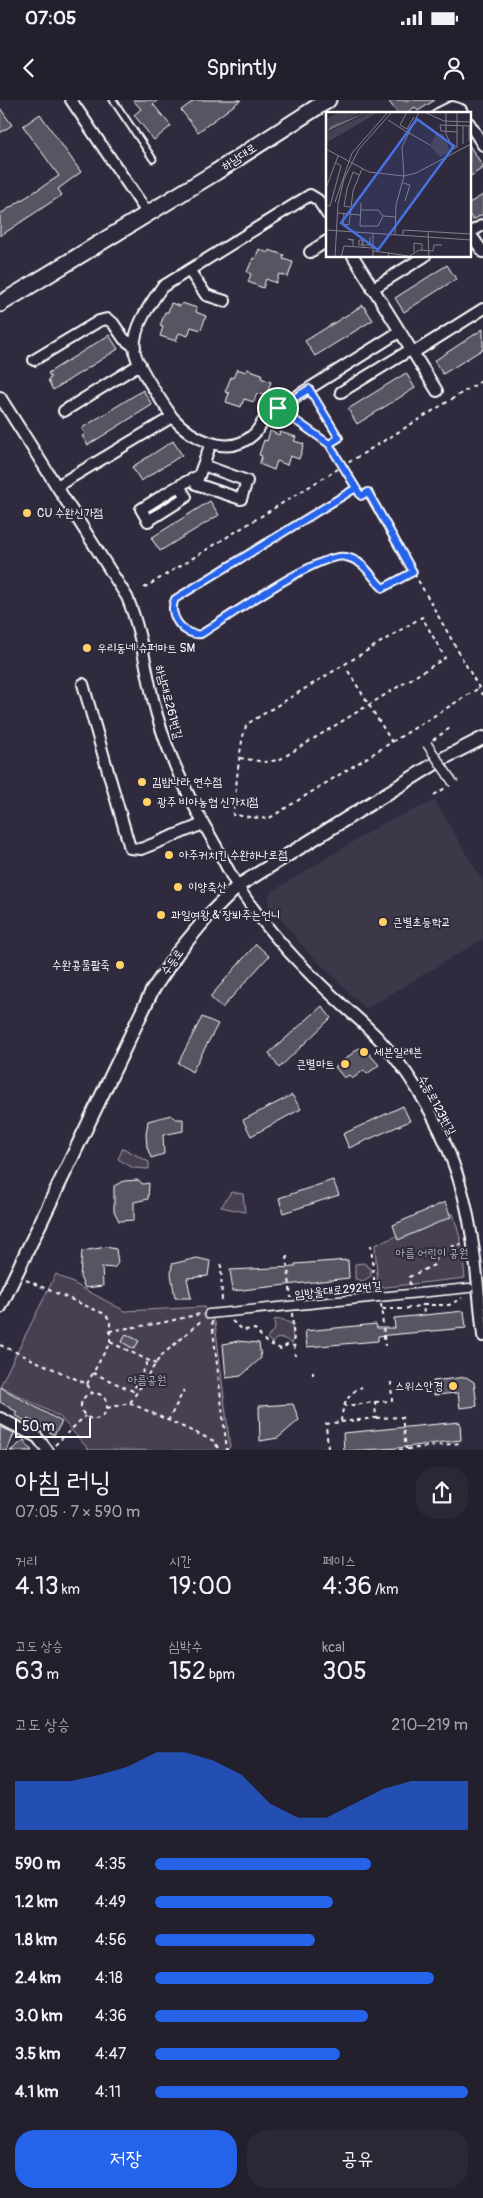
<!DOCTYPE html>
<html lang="ko">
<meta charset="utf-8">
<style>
body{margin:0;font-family:Pangolin,"Poor Story",sans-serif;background:#2b2836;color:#f1f3f6;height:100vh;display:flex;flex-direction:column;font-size:19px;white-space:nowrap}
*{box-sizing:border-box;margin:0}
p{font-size:16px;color:#a3a3aa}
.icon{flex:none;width:28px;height:28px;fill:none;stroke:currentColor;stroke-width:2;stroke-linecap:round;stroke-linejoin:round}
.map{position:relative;height:1350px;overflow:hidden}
.sheet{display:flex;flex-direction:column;background:#23202e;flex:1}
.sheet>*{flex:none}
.scale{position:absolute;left:15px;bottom:12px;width:76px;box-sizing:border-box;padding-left:5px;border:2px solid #fff;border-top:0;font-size:14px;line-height:18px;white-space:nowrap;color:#fff;-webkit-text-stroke:4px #2f2a3d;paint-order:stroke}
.pin{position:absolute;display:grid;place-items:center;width:42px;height:42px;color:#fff;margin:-21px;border:2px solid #fff;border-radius:50%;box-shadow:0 1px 5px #0007}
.round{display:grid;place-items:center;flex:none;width:52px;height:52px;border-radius:20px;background:#2b2836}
.headline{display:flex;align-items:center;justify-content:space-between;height:85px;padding:0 15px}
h1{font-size:28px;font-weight:600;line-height:38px}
.metrics{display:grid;grid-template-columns:repeat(3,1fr);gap:8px;height:85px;padding:5px 15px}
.metrics div{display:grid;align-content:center}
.metrics b{font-size:25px;font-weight:600}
.metrics small{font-size:14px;font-weight:400}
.metrics p{font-size:14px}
.chart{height:140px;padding:10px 15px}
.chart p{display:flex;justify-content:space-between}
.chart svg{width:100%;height:90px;margin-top:5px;fill:#2563eb;opacity:.7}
.primary-button{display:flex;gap:10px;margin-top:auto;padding:10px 15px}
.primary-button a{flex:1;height:58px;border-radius:20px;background:#2563eb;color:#fff;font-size:20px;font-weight:600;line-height:58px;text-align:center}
.primary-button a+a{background:#2b2836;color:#f1f3f6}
ul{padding:0 15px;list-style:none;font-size:16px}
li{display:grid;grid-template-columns:80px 60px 1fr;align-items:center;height:38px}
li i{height:12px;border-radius:6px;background:#2563eb}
.status{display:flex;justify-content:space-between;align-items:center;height:35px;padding:0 25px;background:#23202e;direction:ltr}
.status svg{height:14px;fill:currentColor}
header{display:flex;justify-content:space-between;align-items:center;height:65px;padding:0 15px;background:#23202e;font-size:22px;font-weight:600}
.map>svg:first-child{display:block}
.built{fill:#3c3749}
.green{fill:#464152;stroke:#a2a0a8}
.building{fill:#595564;stroke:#fff}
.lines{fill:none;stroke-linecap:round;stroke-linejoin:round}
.service-casing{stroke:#fff;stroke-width:9}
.pedestrian-casing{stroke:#fff;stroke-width:11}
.minor-casing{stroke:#fff;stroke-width:14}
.tertiary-casing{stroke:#fff;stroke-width:16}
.secondary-casing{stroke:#fff;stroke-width:19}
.path{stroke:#fff;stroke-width:2;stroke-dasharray:4 4;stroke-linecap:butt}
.service{stroke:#2f2a3d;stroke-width:5}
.pedestrian{stroke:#2f2a3d;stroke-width:8}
.minor{stroke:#2f2a3d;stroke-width:10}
.tertiary{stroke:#2f2a3d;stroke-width:12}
.secondary{stroke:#2f2a3d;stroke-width:15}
.pedestrian-bridge-casing{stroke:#fff;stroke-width:11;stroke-linecap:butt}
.pedestrian-bridge{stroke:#2f2a3d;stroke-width:8}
.route-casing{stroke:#fff;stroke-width:10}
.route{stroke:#2563eb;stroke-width:6}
.poi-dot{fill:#ffd166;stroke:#2f2a3d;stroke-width:2}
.labels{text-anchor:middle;stroke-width:4;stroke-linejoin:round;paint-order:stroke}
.street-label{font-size:12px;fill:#fff;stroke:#2f2a3d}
.poi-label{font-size:12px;fill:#fff;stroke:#2f2a3d;text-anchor:start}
.park-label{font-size:12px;fill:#b5b3ba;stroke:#2f2a3d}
.inset-road{fill:none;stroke:#827f8b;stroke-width:1}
.view{fill:#4a71e0;fill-opacity:0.15;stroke:#4a71e0;stroke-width:2.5}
.inset-edge{fill:none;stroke:#fff;stroke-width:2.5}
</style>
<div class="status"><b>07:05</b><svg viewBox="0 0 49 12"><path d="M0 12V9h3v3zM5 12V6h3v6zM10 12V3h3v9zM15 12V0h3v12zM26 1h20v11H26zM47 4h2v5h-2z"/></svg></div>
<header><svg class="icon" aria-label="back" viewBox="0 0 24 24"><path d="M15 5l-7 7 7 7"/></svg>Sprintly<svg class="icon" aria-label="person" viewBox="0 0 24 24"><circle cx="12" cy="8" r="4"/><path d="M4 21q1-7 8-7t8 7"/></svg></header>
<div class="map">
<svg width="483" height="1351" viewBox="0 0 483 1351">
<rect width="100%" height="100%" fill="#2f2a3d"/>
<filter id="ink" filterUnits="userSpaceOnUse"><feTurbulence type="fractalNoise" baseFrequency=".02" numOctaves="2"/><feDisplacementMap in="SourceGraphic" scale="10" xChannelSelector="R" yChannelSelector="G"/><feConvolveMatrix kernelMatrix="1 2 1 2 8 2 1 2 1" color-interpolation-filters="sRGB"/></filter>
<g filter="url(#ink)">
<path class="built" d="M435,701L483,782V839L366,909L307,851L268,804L270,793L383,723Z"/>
<path class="green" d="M123,1048L149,1062V1069L133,1068L118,1059Z
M231,1092L243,1094L245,1112L221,1107Z
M453,1113L461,1141L465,1178L378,1188L375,1145Z
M364,1163L371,1169V1176L363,1181L355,1179V1164Z
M56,1174L125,1211L204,1207L215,1222L230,1347L225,1351L89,1350L60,1317L0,1286Z
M281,1219L292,1224L293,1242L291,1243L283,1238L276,1239L272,1243L267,1238L275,1228L274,1220Z"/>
<path class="building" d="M133,0H158L153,4L171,26L154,40L134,15L141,9Z
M195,0H241L198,32L181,10Z
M388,0H435L418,11L415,7L405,14H398Z
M0,8L12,25L0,33Z
M40,14L81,72L58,89L62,95L0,136V114L59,76L23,26Z
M469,45L483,66V68L469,77Z
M483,95V114L473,120L469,114V103Z
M259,149L268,153L269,150L284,155L283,159L293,162L288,177L279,174L276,183L266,179L263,188L248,182L251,174L247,172L253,158L255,159Z
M447,165L456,179L404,212L395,198Z
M171,203L180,206L182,203L197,208L196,212L206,216L201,230L191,227L188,236L179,233L176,241L160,236L163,227L160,226L165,212H168Z
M363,205L373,220L315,256L305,241Z
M483,229V249L443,274L434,261Z
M109,235L118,249L53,290L48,280L51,278L48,273Z
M237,269L246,272L247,269L262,274L261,278L271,282L266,296L257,293L254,302L244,299L241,307L226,302L229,293L225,292L231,277L233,278Z
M406,273L415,288L357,324L348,309Z
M143,290L152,305L88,345L82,336L85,334L82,328Z
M270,331L279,335L280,332L296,337L294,341L304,344L299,359L290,356L287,365L277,361L274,370L259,364L262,356L259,355L264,340L267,341Z
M173,341L182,355L141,381L132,367Z
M210,401L219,415L160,451L151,438Z
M256,844L269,856L222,908L210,897Z
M322,906L331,918L279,968L269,953Z
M202,917L218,924L192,972L178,963Z
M359,948L366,950L379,965L367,974L364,970L352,979L349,975L344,978L335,967Z
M292,995L301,1009L251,1036L243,1020Z
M403,1006L410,1021L349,1048L343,1034Z
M171,1015L175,1019H183V1031L163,1035L164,1054L151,1058L147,1047L146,1035L148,1021Z
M138,1080L143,1084L149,1083L148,1099L134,1102V1120L119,1121L114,1111V1086L124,1081Z
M333,1080L339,1095L283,1113L279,1098Z
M445,1102L451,1117L398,1140L393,1125Z
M106,1147L116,1149L118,1163L114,1168L102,1167L103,1186L85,1188L80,1177L82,1151Z
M197,1158L210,1161L208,1176L187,1178L191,1198H175L171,1174L172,1164Z
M348,1160L349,1178L233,1191L230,1170L295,1167V1164Z
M464,1211L466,1228L378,1236V1241L307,1247L305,1231L376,1224L377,1228H395L394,1218Z
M126,1234L139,1241L134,1249L122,1242Z
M238,1241L259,1243L261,1258L241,1276L226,1278L223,1244Z
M466,1277L474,1282L477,1306L460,1308L458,1293L434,1295L433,1281Z
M0,1287L62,1322L54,1335L28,1319L27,1322L15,1315L17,1312L0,1302Z
M293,1304L299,1320L278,1338L260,1341L259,1306Z
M460,1322L461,1340L398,1348L344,1351L343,1333Z
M0,1327L14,1334L7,1351H0Z
M24,1340L32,1351H10Z"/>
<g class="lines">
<defs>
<path id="service" d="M113,0L153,59"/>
<path id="pedestrian" d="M209,1214L469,1188"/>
<path id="minor" d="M71,0L148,114
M438,14L452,7L461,10L463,14
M469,23L483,45
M469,132L483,152
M469,133L483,125
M310,152L327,141
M353,156L437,291
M189,170L206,195L225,201
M372,189L425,156
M413,253L483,209
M34,260L99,221L107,219L113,223L124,239L135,247
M341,292L410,250
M0,297L127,497C143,535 146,576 157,615C170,661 192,705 216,746C223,760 230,774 238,787C265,828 299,865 335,898C350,912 365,924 379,939C418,981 448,1038 463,1094C475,1140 478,1189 483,1236
M64,311L140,264
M172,317C162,301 139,270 135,253C131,230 150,204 162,187L310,95L318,100L327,114
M203,365L247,381L241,399L196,384L211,343
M57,386L172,317C191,338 228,359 254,334C259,329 263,321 267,315L399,232
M179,386L186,397L148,421L141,409C160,398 178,384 199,376
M83,584L130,748L141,749L203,724
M0,1318L37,1337L48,1351"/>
<path id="tertiary" d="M0,1207L152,891L178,852L208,816L238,786L444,658L483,638"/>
<path id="secondary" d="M0,204L216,72L328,0"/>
</defs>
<use href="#service" class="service-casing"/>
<use href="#pedestrian" class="pedestrian-casing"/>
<use href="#minor" class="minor-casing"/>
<use href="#tertiary" class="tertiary-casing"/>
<use href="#secondary" class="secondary-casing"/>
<path class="path" d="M313,297L339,338L329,344
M286,313L329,344L361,396L368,392L483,595
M356,388L180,495C164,509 181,538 201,534C227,518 320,451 346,457C365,461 370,476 383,488L413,472
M144,488L483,280
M348,571L392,642
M433,640L450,628
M240,658L265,662L279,660L445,558L422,517L247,624C239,640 236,694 233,715L268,719L479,588
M434,695L447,687
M371,1145L375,1190
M287,1156L291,1198
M221,1164L222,1204
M26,1180L105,1214L110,1220V1242
M410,1185L409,1177L434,1165L440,1149L462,1144
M381,1204L385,1246
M382,1209H404L423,1205
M292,1213L295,1256
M424,1213L423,1205H449L462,1198
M212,1221L227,1351
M232,1221L243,1230L255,1229L266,1242L281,1249L287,1245L295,1246
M109,1231L161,1223L200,1214
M0,1245L87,1284L92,1293
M313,1272V1275
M93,1273L133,1291L148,1261
M87,1284L110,1242L156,1264
M81 1306a13 13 0 1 1 26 0a13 13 0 1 1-26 0Z
M375,1302L392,1301L391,1282
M130,1303L214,1341L220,1351
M107,1308L130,1303L160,1257L202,1220
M376,1318L402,1317L406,1349
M168,1321L184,1290
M341,1322L376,1318L375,1302L345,1306
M55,1345L85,1316
M321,1350L328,1349L326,1324L341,1322C342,1307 347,1293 362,1287
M391,1351L460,1343"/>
<use href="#service" class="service"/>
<use href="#pedestrian" class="pedestrian"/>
<use href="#minor" class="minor"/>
<use href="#tertiary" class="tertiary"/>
<use href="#secondary" class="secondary"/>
<defs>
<path id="pedestrian-bridge" d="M427,644L454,684"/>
</defs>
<use href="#pedestrian-bridge" class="pedestrian-bridge-casing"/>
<use href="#pedestrian-bridge" class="pedestrian-bridge"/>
</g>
</g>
<g class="lines" filter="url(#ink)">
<defs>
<path id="route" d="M278,308L329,344L361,396L368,392L413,472L383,488C370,476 365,461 346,457C320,451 227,518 201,534C183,537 167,514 175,499L356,388L329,344L339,338L309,289L278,308"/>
</defs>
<use href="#route" class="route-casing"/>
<use href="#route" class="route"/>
</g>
<g class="poi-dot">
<circle cx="27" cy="413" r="5"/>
<circle cx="87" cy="548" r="5"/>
<circle cx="142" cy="682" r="5"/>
<circle cx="147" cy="702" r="5"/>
<circle cx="169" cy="755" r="5"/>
<circle cx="178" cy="787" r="5"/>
<circle cx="161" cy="815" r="5"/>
<circle cx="383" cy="822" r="5"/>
<circle cx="120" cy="865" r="5"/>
<circle cx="364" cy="952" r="5"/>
<circle cx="345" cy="964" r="5"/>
<circle cx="453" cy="1286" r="5"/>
</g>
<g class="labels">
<g class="street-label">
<text transform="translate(239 57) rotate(-33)" y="4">하남대로</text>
<text transform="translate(169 602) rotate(75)" y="4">하남대로261번길</text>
<text transform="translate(172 862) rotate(-54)" y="4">수등로</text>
<text transform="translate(437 1005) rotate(62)" y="4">수등로123번길</text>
<text transform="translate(338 1190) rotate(-6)" y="4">임방울대로292번길</text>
</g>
<g class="poi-label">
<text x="37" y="417">CU 수완신가점</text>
<text x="97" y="552">우리동네 슈퍼마트 SM</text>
<text x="152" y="686">김밥나라 연수점</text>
<text x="157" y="706">광주 비아농협 신가지점</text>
<text x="179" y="759">아주커치킨 수완하나로점</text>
<text x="188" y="791">이양축산</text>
<text x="171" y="819">과일여왕 &amp; 장봐주는언니</text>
<text x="393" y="826">큰별초등학교</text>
<text x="110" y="869" text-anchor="end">수완콩물팥죽</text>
<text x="374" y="956">세븐일레븐</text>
<text x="335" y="968" text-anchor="end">큰별마트</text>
<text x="443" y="1290" text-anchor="end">스위스안경</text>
</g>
<g class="park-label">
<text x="432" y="1157">아름 어린이 공원</text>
<text x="147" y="1284">아름공원</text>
</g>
</g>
<g transform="translate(326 12)">
<rect width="145" height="145" fill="#2f2a3d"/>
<path d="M14,0H36L0,17V7ZM45,0H53L0,31V21ZM110,22H117L124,39L114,45L104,34Z" fill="#464152"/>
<path d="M41,0L19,11L0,20L5,14Z" fill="#6d6a77"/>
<path class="inset-road" d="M81,0L74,13L81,17L88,5M98,0L118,9L145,10M120,0V22L127,37L131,35V0M62,8L81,20M131,20L115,19L114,13L145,14M83,21L104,33M143,29V13M137,32V14M0,37L43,60L78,64L90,61L145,32M77,71L84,73L79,89M0,76L12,44M9,90L26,41L62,0M35,91L34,114H52L57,104M0,93L4,94L15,54L9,50M24,95L18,94L21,77L27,60L33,63M35,98H52L57,104L70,105M12,101L34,103M18,101L17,112L23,113L27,79L36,57M0,118L145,128M102,119L103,145M69,123L70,93L78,64L76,35L93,0M77,123V118L145,122M36,128V133H33V128H37V136M37,133H44V125M27,134V128H25L22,127L28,128M47,139L63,141M88,140V131L96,132V138M9,145L12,92L18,67L33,37L66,0M15,145L18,134L47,136M47,145V121M62,145L63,141L82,144M82,145L93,138L107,139L108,133H116"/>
<path class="view" d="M91,7L128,34L52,138L15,111Z"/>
<rect width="145" height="145" class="inset-edge"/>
</g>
</svg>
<div class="scale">50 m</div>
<div class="pin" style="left:278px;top:308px;background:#1e9e55"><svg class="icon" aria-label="arrive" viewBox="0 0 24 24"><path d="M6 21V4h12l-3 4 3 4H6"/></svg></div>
</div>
<section class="sheet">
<div class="headline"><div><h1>아침 러닝</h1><p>07:05 · 7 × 590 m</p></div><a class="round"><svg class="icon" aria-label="share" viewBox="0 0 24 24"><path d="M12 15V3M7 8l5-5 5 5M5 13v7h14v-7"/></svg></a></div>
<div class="metrics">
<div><p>거리</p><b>4.13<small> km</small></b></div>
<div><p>시간</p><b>19:00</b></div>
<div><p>페이스</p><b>4:36<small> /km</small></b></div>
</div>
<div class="metrics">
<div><p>고도 상승</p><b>63<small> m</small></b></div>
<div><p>심박수</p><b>152<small> bpm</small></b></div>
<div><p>kcal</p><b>305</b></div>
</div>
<div class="chart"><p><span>고도 상승</span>210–219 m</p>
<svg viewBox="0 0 160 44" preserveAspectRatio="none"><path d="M0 44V20L10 20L20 20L30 17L40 13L50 6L60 6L70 10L80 17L90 31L100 38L110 38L120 31L130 24L140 20L150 20L160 20V44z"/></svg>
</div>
<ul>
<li><b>590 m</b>4:35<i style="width:69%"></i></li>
<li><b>1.2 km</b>4:49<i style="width:57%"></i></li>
<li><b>1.8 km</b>4:56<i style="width:51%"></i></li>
<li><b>2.4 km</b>4:18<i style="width:89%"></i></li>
<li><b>3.0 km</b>4:36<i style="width:68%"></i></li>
<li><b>3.5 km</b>4:47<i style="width:59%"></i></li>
<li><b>4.1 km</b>4:11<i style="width:100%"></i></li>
</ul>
<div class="primary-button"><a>저장</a><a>공유</a></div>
</section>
